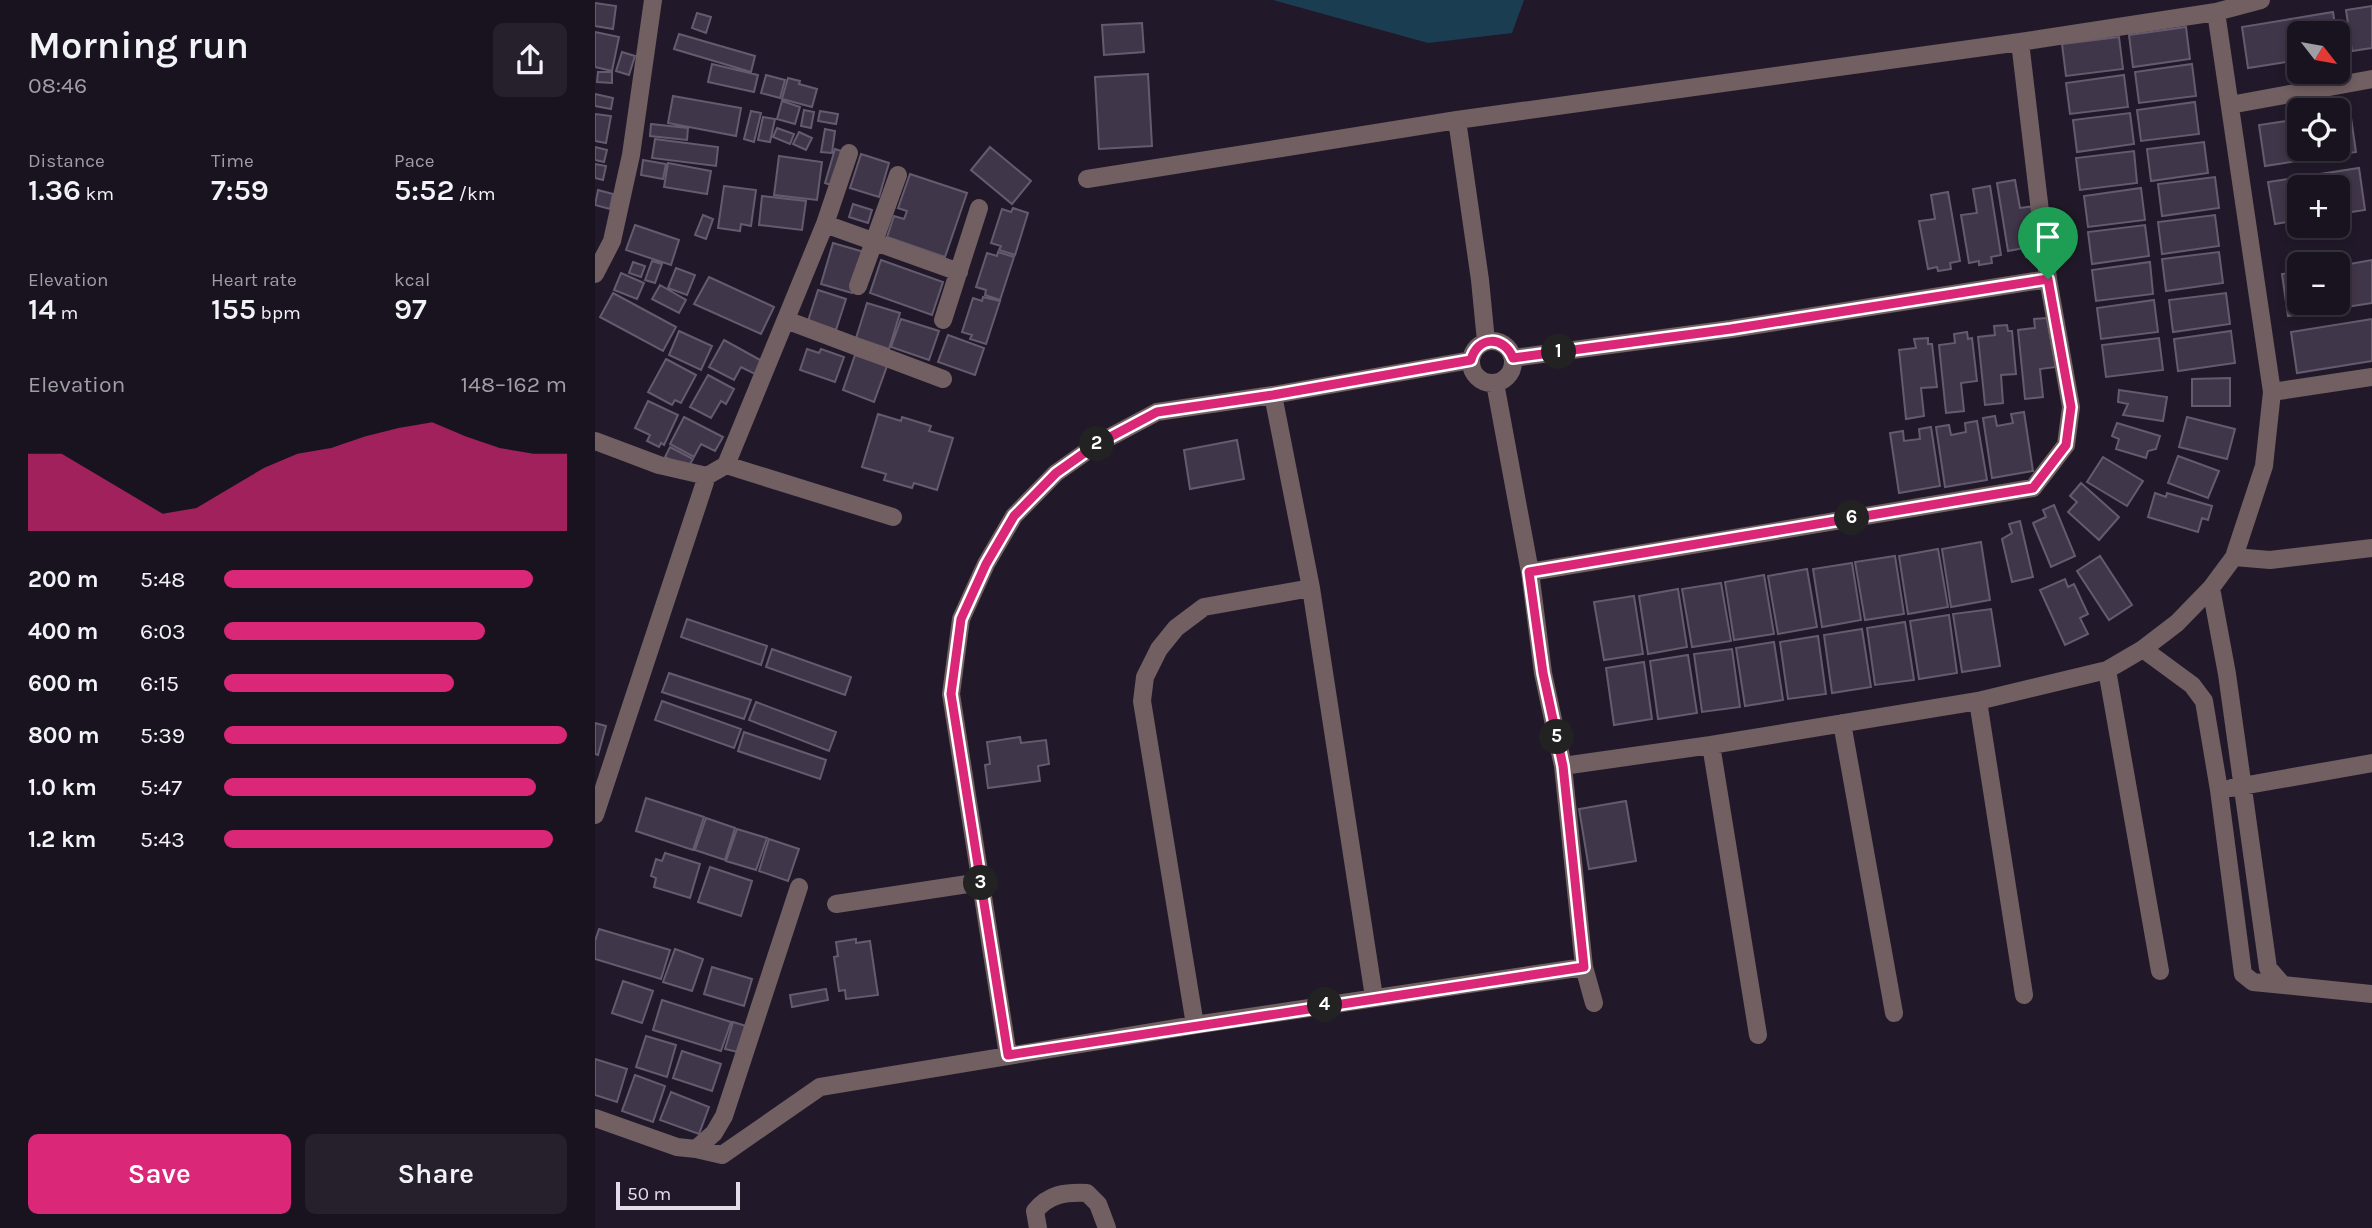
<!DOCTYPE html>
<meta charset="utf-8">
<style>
body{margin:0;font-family:Karla,sans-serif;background:#26202c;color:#f1f3f6;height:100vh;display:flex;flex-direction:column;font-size:26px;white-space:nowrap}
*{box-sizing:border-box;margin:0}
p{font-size:23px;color:#9f9ea4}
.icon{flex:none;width:38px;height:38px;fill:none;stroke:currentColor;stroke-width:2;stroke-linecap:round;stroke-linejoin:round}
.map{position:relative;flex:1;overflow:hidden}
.details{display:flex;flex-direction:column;background:#19131f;width:595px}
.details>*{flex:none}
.needle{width:46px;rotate:121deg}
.buttons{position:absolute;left:1692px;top:21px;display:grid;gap:14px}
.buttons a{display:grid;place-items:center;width:63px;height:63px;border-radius:10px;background:#19131f;box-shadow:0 4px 10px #0003,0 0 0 2px #37323d;font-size:35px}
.scale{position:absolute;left:21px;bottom:18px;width:124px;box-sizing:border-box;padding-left:7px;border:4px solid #e3dde9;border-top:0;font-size:19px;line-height:24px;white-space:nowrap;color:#e3dde9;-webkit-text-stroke:5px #211929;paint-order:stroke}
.pin{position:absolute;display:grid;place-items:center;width:60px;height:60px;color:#fff;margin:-72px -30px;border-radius:50% 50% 50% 0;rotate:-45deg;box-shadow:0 0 7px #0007}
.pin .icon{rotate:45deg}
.km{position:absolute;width:35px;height:35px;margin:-18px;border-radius:50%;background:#222;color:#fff;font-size:19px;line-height:35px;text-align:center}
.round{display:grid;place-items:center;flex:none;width:74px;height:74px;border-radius:10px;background:#26202c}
.head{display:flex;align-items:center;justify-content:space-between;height:119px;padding:0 28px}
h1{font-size:38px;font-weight:600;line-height:52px}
.metrics{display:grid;grid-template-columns:repeat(3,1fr);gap:10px;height:119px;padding:7px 28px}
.metrics div{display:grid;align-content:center}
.metrics b{font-size:30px;font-weight:600}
.metrics small{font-size:19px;font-weight:400}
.metrics p{font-size:19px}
.chart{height:196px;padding:14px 28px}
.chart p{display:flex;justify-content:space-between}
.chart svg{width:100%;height:126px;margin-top:7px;fill:#db2777;opacity:.7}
.button{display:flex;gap:14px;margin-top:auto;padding:14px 28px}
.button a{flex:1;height:80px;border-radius:10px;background:#db2777;color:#fff;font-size:28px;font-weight:600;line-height:80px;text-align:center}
.button a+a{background:#26202c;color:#f1f3f6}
ul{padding:0 28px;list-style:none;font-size:23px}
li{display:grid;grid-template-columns:112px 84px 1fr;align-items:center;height:52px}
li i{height:18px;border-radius:9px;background:#db2777}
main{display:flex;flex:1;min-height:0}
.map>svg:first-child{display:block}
.water{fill:#1b3d51}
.building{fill:#403649;stroke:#655b6f;stroke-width:2}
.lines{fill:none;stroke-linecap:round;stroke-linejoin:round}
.minor{stroke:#715f62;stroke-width:18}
.route-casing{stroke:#fff;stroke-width:14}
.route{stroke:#db2777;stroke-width:9}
</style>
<main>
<section class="details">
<div class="head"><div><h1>Morning run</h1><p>08:46</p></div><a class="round"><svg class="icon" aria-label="share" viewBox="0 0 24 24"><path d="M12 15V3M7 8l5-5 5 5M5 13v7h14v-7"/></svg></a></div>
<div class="metrics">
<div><p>Distance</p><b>1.36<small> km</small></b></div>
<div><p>Time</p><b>7:59</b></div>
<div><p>Pace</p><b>5:52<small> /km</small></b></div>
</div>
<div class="metrics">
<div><p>Elevation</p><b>14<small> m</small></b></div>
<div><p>Heart rate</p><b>155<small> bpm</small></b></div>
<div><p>kcal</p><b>97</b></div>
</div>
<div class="chart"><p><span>Elevation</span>148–162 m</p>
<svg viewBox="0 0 160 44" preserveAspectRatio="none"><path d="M0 44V17L10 17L20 24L30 31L40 38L50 36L60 29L70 22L80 17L90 15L100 11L110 8L120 6L130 11L140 15L150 17L160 17V44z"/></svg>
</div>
<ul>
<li><b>200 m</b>5:48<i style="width:90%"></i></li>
<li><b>400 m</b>6:03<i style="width:76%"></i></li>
<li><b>600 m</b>6:15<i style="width:67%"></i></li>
<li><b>800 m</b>5:39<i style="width:100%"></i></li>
<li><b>1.0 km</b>5:47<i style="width:91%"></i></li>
<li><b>1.2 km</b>5:43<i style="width:96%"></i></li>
</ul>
<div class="button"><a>Save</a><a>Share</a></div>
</section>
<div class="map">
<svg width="1777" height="1228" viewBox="0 0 1777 1228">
<rect width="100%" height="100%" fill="#211929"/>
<path class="water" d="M678,0H929L917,33L833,43Z"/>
<path class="building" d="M0,3L21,6L18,29L0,26Z
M1777,6V48L1757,51L1751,10Z
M1738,12L1741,33H1704V60L1653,68L1647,27Z
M102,13L116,17L111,33L97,28Z
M547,23L549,52L509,55L507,25Z
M1591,27L1595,59L1538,67L1534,35Z
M0,32L24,37L17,71L0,67Z
M84,34L160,56L156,72L79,49Z
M1524,37L1528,69L1471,76L1467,44Z
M27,52L40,56L34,75L21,71Z
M117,64L163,75L159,92L113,82Z
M1597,64L1601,96L1544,103L1540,72Z
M3,72H17V83L2,82Z
M553,74L557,146L504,149L500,77Z
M171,75L190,80L185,98L166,93Z
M1529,75L1533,107L1475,114L1471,83Z
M193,78L205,81L204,84L222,89L217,107L187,99Z
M0,94L18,98L16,109L0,106Z
M78,96L146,108L141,136L73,123Z
M187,101L205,107L200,124L182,119Z
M1600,102L1604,134L1546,141L1542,110Z
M209,110L219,112L216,128L206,126Z
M156,111L166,113L159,142L149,139Z
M225,111L243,114L241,124L223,121Z
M1755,111L1761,152L1670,166L1664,125L1704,119V149H1743V113Z
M1535,113L1539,144L1482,152L1478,120Z
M0,114L16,116L11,143L0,141Z
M168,117L180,119L175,142L163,140Z
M56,124L93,128L92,140L55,136Z
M182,128L199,134L195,144L178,137Z
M230,129L240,131L237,153L226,152Z
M204,132L217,138L211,150L198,144Z
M60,139L123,147L121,166L57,158Z
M1609,142L1613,173L1556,181L1552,149Z
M0,147L12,150L9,162L0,160Z
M395,147L436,181L417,204L376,170Z
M240,149L249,152L239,186L230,183Z
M1539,151L1542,183L1485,190L1481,158Z
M266,154L294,163L284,197L255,188Z
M184,156L227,162L222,200L179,195Z
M48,160L71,164L68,179L46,175Z
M73,163L116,171L112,194L69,187Z
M0,164L11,166L8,180L0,178Z
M1764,168L1770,210L1743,214V187H1704V220L1680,224L1673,182Z
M315,174L372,193L350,257L292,237L299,216L309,219L312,211L303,208Z
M1620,177L1624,208L1567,216L1563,184Z
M1420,180L1425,208L1440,206L1444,255L1431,257L1429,248L1413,251L1402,183Z
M129,186L161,190L156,226L146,224L145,231L123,228Z
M1395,186L1406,255L1396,257L1397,263L1384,265V261L1374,263L1366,215L1382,213L1378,189Z
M1546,188L1550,220L1493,227L1489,196Z
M3,190L18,194L15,209L0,205Z
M1353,192L1365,261L1355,263L1356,269L1343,271L1342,267L1333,269L1324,221L1340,219L1336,195Z
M167,196L211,201L207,230L164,225Z
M258,204L277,210L273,223L254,217Z
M418,208L433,213L420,255L404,250L406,246L396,243L407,209L416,212Z
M108,215L118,219L111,239L100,235Z
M1620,215L1624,246L1567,254L1563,222Z
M40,225L84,240L76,265L31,250Z
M1550,225L1554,256L1497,264L1493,232Z
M238,243L269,252L257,293L226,284Z
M403,252L419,257L405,300L390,295L391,290L381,287L392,253L402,256Z
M1624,252L1628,283L1571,291L1567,259Z
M286,260L348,282L337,315L275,293Z
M1777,260V303L1693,316L1687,274L1704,272V303H1743V266Z
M57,261L67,264L60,283L50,280Z
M38,262L50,266L46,277L34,273Z
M1555,262L1558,294L1501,301L1497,270Z
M81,268L100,275L92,295L73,288Z
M26,273L49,283L42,299L19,290Z
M114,277L179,307L166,334L99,304Z
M65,285L91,300L84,313L57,299Z
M223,290L251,299L241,330L213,321Z
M18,293L81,327L68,351L5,317Z
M1631,293L1635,324L1578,332L1574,300Z
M388,297L405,301L391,344L375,339L377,335L367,332L378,298L387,301Z
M1559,300L1563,332L1506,339L1502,308Z
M272,303L305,313L294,349L261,338Z
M1452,318L1461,367L1445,369L1448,397L1430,399L1423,330L1440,328L1439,319Z
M306,319L344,331L334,360L296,347Z
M1777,319V361L1702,373L1696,332Z
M1412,325L1413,331H1417L1421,374L1406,375L1408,403L1390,405L1383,337L1400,335L1399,326Z
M84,331L117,346L106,370L74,355Z
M1636,331L1640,363L1583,371L1579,339Z
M1372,332L1373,339L1377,338L1382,381L1366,383L1369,411L1351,413L1344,345L1360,343L1359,334Z
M353,335L389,348L380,375L343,362Z
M1333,338V344H1337L1342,387L1326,388L1329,416L1311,419L1304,350L1321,348L1319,339Z
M1564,338L1568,370L1511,377L1507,345Z
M129,340L167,361L160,374L146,367L139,380L114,367Z
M212,349L224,353L226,349L249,357L240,382L205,370Z
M260,355L292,366L279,402L248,390Z
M71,359L101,375L86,403L80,400L77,405L53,392Z
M113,375L139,389L131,404L126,401L116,418L95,407Z
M1635,378V406H1597V379Z
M1524,390L1572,397L1568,421L1528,415L1533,404L1523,402Z
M53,401L83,415L69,445L66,443L64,447L52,441L55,435L40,428Z
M1429,412L1438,471L1397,478L1388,418L1400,416L1402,426L1418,423L1416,414Z
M283,414L306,421L307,417L336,426L334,431L358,438L342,490L319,483L317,488L289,480L291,474L267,467Z
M89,417L128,437L120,451L106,444L99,457L75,444Z
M1592,417L1640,429L1632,459L1584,447Z
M1382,421L1392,480L1350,487L1341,427L1354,425L1356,435L1371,432L1370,423Z
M1522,423L1565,436L1561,449L1553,451L1551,458L1521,449L1524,439L1517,436Z
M1336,427L1345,486L1304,493L1295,433L1308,431L1309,441L1325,439L1324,429Z
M642,440L649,479L595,489L589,450Z
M75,447L98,459L92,469L70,457Z
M1583,456L1624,471L1613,498L1573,483Z
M1508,457L1548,481L1532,506L1492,482Z
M1486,483L1524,517L1504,540L1473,512L1482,502L1475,496Z
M1560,493L1571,497L1572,493L1617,506L1613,520L1607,518L1603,532L1553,517Z
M1459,505L1480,556L1456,567L1438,523L1451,517L1448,510Z
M1425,521L1438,577L1417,582L1407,539L1417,533L1414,524Z
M1386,542L1395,600L1356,607L1347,549Z
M1343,549L1353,607L1313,614L1304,556Z
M1300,556L1309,614L1270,620L1260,562Z
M1505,556L1537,605L1514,620L1482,571Z
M1257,563L1266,620L1227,627L1218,569Z
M1212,569L1222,627L1183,634L1173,576Z
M1169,575L1179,634L1139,640L1130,582Z
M1470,579L1473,587L1479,584L1493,614L1485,618L1493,634L1470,645L1445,590Z
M1126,583L1136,641L1097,647L1087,589Z
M1083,589L1092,647L1053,654L1044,596Z
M1039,596L1048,654L1009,660L999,602Z
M1396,609L1405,666L1367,672L1358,614Z
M1354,615L1362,673L1324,679L1315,621Z
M92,619L172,646L166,665L86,637Z
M1310,622L1319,680L1280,685L1272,628Z
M1267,629L1276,687L1237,693L1229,635Z
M1223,636L1231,694L1193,699L1185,642Z
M1179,642L1188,700L1150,706L1141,648Z
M177,649L256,677L250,695L171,667Z
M1137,649L1145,707L1107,712L1099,654Z
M1093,655L1102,713L1063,719L1055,661Z
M1049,662L1057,719L1019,725L1011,668Z
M74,673L156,700L149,719L67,692Z
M67,701L146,729L139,748L60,720Z
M161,702L241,732L234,751L154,720Z
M0,723L11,726L3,755L0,754Z
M149,732L231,760L225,779L143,751Z
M425,737L426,743L451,740L454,764L443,766L445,781L393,788L390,765L395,764L392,742Z
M51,798L109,817L98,850L41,831Z
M1031,801L1041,861L994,869L984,809Z
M111,818L140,828L130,860L100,850Z
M142,829L172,838L161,870L131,861Z
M174,839L204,849L193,881L164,871Z
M70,853L105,864L95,898L59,887L61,878L56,876L61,859L67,861Z
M115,867L157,881L146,916L103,902Z
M4,929L75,950L66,979L0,959V941Z
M261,939V943L275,941L283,995L251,999L250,990L244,991L239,957L243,956L241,942Z
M80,949L108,959L97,991L68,982Z
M117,967L157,979L149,1006L109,994Z
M28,981L58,991L47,1023L17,1013Z
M231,989L233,1000L197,1007L195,995Z
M67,1000L136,1022L126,1051L58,1030Z
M138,1022L151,1026L143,1052L130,1049Z
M51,1036L81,1045L72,1077L41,1067Z
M87,1051L126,1064L117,1091L78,1078Z
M0,1059L32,1069L22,1102L0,1095Z
M40,1075L70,1086L58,1122L27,1111Z
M76,1092L114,1107L104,1134L65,1120Z"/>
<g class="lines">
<path class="minor" d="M1621,12L1666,0
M1635,105L1777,79
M862,120L1425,42L1621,12L1677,392L1669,466L1639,557L1616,588L1582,623L1548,649L1512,670L1383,701L1116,745L968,766
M492,179L862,120L885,280L891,341
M230,224L364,272
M0,274L17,241L36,155L58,0
M263,286L303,175
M191,320L348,379
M348,320L384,208
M876 362a21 21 0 1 1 42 0a21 21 0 1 1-42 0Z
M918,358L1136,329L1453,279
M900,383L935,572L948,673L968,766L989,967L999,1003
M1677,392L1777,377
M678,395L876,360
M0,441L64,465L112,476L131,465L230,224L254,153
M131,465L298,517
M1639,557L1675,560L1777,548
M935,572L1438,488L1471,445L1476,407L1453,279L1425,42
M1616,588L1632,674L1673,968L1687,984
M1548,649L1597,685L1609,701L1624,790L1648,974L1658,982L1777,994
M1512,670L1565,971
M1383,701L1429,995
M1247,723L1299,1013
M1116,745L1163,1035
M1636,788L1777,763
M0,815L112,476
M241,904L386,882
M600,1025L547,701L550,677L564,649L581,628L609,607L716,588
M413,1055L356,694L366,619L391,564L419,516L461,473L502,444L562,412L678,395L716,588L779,997
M0,1118L82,1147L101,1149L119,1133L129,1116L204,887
M101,1149L127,1155L225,1087L600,1025L989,967
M443,1228L440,1211C454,1194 470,1192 492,1193L503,1204L512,1228"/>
</g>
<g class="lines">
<defs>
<path id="route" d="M1453,279L1476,407L1471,445L1438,488L934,572L948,673L968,766L989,967L413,1055L356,694L366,619L391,564L419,516L461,473L502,444L562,412L678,395L876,360C882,336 909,335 918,358L1136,329Z"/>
</defs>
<use href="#route" class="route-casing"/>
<use href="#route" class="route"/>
</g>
</svg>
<div class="buttons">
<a><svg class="needle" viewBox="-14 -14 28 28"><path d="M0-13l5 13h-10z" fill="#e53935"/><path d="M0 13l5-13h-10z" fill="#9f9ea4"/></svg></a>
<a><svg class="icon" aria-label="locate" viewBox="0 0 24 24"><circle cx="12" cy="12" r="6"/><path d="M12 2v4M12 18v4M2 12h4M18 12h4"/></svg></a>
<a>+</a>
<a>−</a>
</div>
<div class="scale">50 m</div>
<div class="pin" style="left:1453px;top:279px;background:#1e9e55"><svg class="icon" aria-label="arrive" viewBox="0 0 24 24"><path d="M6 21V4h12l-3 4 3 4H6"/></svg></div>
<b class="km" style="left:964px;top:352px">1</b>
<b class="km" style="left:502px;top:444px">2</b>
<b class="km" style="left:386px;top:883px">3</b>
<b class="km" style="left:730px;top:1005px">4</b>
<b class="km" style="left:962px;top:737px">5</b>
<b class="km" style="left:1257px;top:518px">6</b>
</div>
</main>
